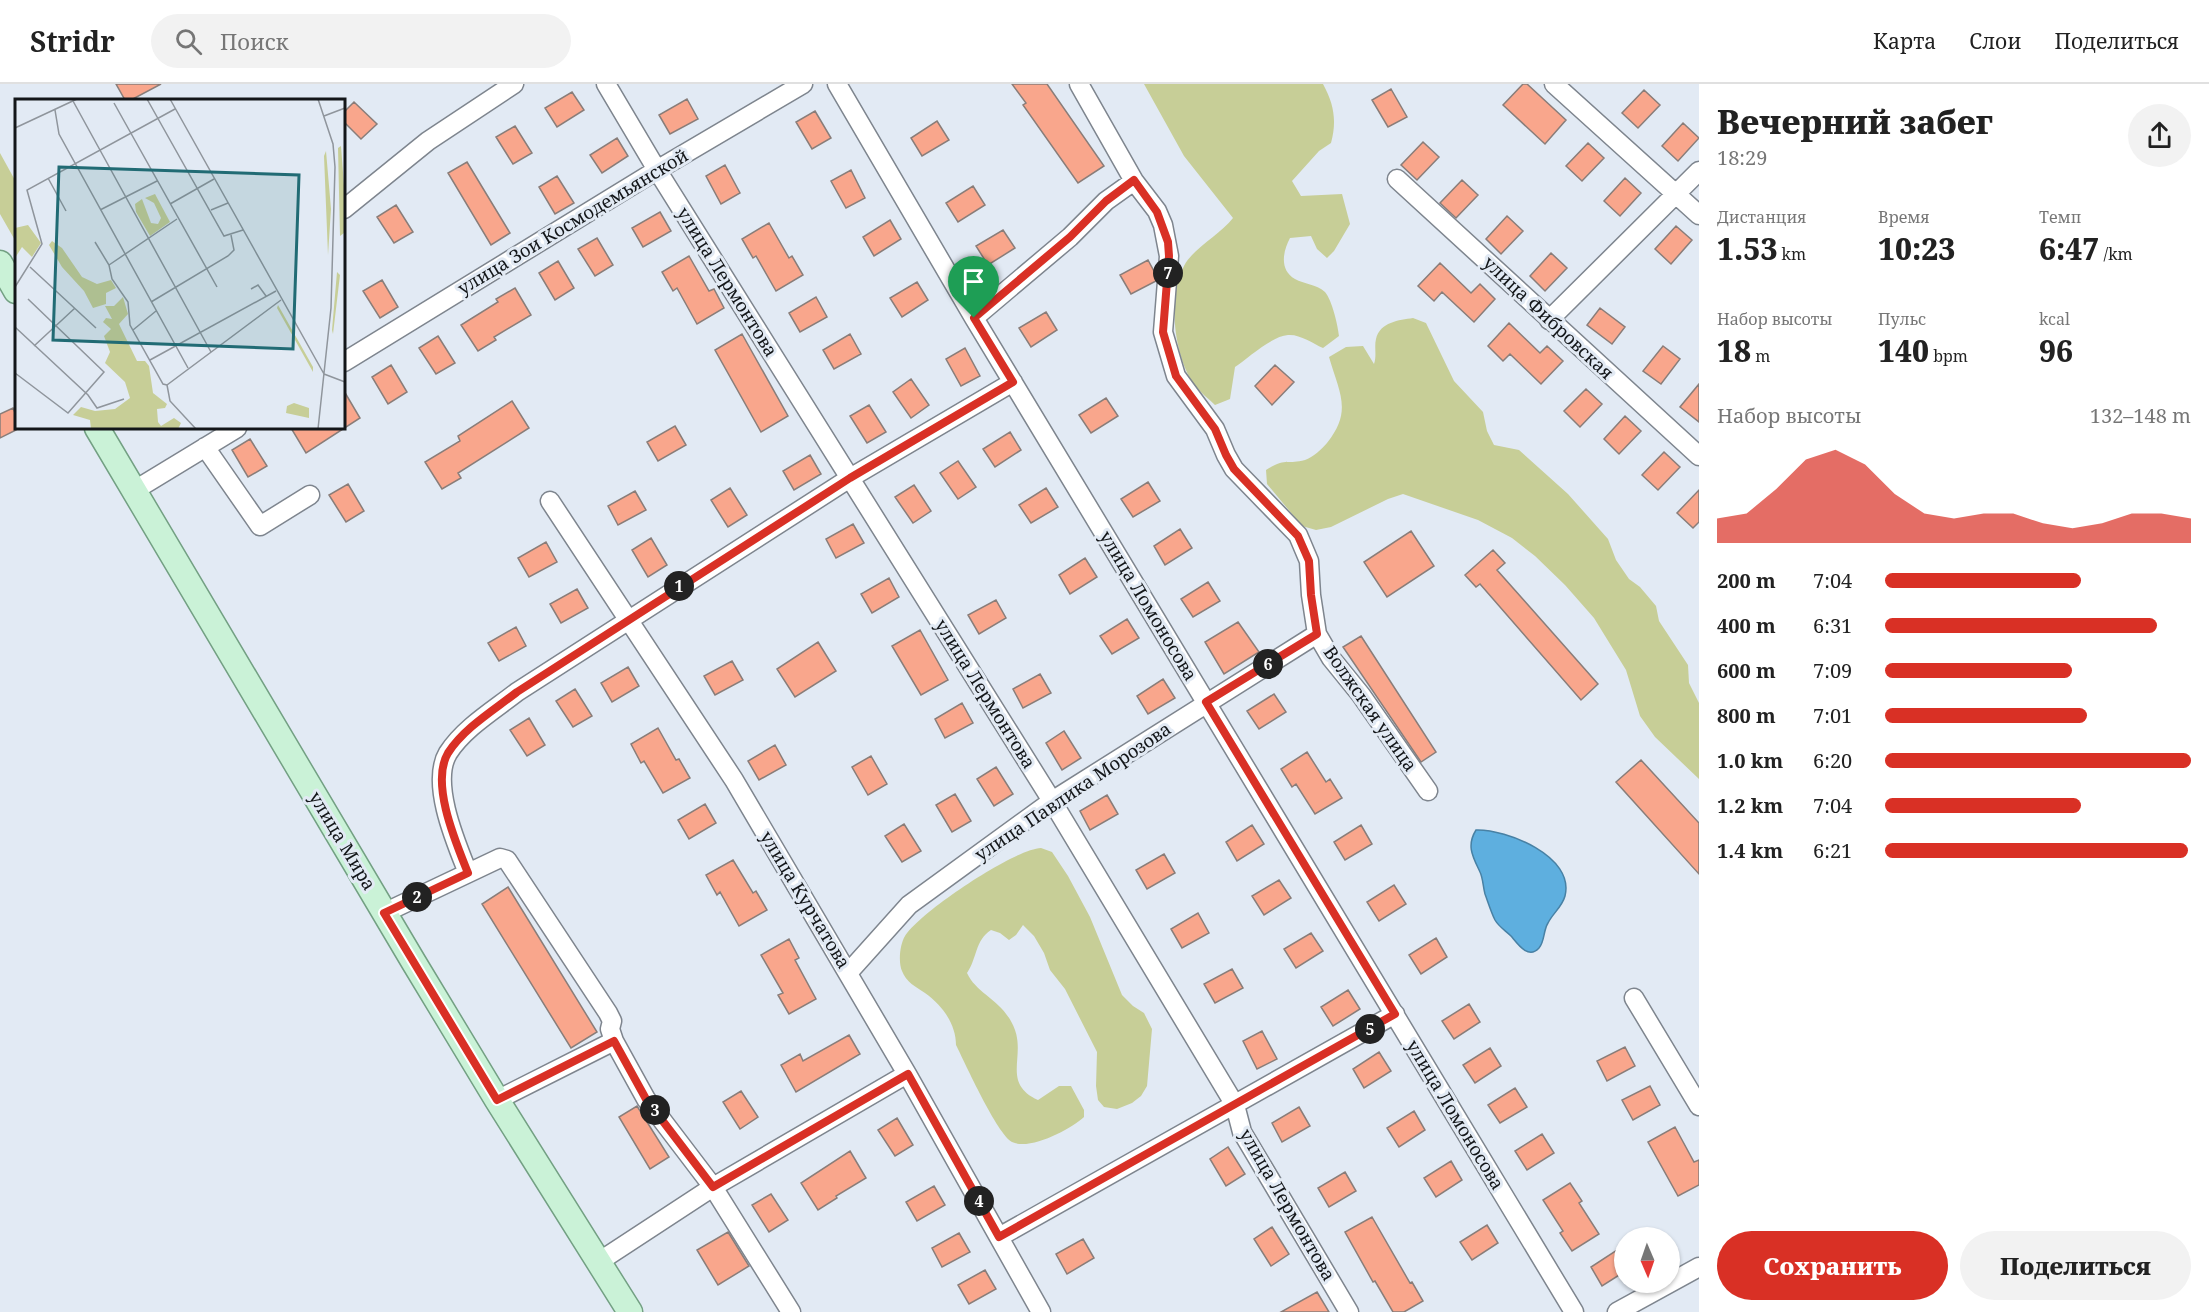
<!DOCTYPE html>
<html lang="ru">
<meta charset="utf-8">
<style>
body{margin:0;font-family:"Noto Serif",serif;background:#f2f2f2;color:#222;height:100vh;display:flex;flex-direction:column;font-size:22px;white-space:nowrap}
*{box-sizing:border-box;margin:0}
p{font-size:20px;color:#767676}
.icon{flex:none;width:33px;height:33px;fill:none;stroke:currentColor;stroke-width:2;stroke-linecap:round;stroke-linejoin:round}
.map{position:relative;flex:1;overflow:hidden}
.panel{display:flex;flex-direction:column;background:#fff;width:510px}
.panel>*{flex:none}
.needle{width:39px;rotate:178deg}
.controls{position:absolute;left:1614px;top:1143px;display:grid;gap:12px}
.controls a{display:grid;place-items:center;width:66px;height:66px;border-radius:50%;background:#fff;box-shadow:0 2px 4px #0004;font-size:30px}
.pin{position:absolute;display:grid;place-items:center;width:51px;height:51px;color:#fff;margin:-62px -26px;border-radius:50% 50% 50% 0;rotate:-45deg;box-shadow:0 0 6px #0007}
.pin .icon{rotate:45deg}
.km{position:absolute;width:30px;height:30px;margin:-15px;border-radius:50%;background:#222;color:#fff;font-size:16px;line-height:30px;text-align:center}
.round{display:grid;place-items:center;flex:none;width:63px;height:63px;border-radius:32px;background:#f2f2f2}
.overview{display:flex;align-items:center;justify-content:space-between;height:102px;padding:0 18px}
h1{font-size:33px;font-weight:800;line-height:45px}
.figures{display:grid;grid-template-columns:repeat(3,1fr);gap:9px;height:102px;padding:6px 18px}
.figures div{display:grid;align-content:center}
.figures b{font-size:30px;font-weight:800}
.figures small{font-size:16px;font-weight:400}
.figures p{font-size:16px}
.chart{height:168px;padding:12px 18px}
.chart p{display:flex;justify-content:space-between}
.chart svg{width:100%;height:108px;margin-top:6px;fill:#d93025;opacity:.7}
.action{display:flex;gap:12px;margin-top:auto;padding:12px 18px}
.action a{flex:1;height:69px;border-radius:36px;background:#d93025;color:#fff;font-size:24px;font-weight:800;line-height:69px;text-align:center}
.action a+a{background:#f2f2f2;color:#222}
ul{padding:0 18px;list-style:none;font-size:20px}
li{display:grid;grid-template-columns:96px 72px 1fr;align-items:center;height:45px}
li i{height:15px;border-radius:8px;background:#d93025}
header{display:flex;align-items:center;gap:36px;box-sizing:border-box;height:84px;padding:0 30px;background:#fff;border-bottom:2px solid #e0e0e0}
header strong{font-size:28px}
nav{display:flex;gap:33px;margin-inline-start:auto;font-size:21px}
.search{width:420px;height:54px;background:#f2f2f2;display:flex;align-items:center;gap:15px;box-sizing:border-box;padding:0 21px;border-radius:33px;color:#767676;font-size:22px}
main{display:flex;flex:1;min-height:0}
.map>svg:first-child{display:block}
.green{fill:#c7ce97}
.water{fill:#5eafdf;stroke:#4881a4;stroke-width:1.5}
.building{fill:#f9a68c;stroke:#897d79;stroke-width:1.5}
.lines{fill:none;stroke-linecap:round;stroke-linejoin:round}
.minor-casing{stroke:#7e858e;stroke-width:21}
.major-casing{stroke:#73a083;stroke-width:27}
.minor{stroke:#fff;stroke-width:18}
.major{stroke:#caf2d7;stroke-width:24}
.route-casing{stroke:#fff;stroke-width:12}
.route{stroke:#d93025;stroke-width:8}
.labels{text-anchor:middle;stroke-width:6;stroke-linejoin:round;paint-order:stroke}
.street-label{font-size:18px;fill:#131619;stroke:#e2eaf4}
.inset-road{fill:none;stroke:#8f959c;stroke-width:1.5}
.view{fill:#216b74;fill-opacity:0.15;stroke:#216b74;stroke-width:3}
.inset-edge{fill:none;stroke:#131619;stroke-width:3}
</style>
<header>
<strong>Stridr</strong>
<div class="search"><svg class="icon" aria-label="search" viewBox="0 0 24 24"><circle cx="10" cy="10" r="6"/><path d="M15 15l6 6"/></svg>Поиск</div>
<nav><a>Карта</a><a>Слои</a><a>Поделиться</a></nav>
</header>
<main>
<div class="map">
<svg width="1699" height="1228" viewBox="0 0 1699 1228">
<rect width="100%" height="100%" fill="#e2eaf4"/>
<path class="green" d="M1144,0H1323C1334,20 1337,37 1331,59L1319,67L1292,97L1301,112L1342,110L1350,140L1334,167L1327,174L1317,165L1311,152L1290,154C1283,167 1279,186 1295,195C1304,200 1316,200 1325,208C1332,216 1338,242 1339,252L1323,264C1312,259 1300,250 1288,251C1272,252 1248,274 1235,283L1230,315L1215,321C1209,315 1201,309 1195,302C1174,273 1167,214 1184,182C1193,164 1220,151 1233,134L1184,72Z
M0,69L16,98V158L0,130Z
M1413,234L1426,239L1454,297L1483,328L1487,347L1494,361L1519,366L1568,410L1608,455L1616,476L1629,495L1640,503L1656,522L1659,537L1688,581L1689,599L1699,619V695L1655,653L1640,632L1626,586L1594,534L1565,501L1535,472L1512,454L1478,436L1403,410L1388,415L1331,443L1316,446L1302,442L1267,400L1266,386C1286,373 1287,381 1305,376C1313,373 1322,365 1327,359C1353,327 1339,308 1329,273L1346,263L1363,262L1374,280C1377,271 1374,263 1376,255C1380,238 1399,236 1413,234Z
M1041,764L1052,768L1068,792L1090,833L1122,911L1133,922L1144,929L1152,945L1147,1002L1141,1012L1132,1019L1117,1025L1104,1023L1098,1016L1096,1002L1097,968L1065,905L1050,886L1044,869L1034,852L1023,841L1016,851L1009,856L1000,849L991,846C975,856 977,875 967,889C977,911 1004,916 1015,946C1025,974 1002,999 1038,1016L1059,1002H1071L1084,1026V1033C1071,1045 1030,1067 1012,1058C997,1050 965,979 956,961C956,940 942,921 925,909C916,903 906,898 902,887C898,878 900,860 905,852C920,828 1014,765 1041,764Z"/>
<path class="water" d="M1476,746C1506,745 1575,772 1565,812C1562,823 1553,829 1548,839C1543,847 1545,857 1539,864C1528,876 1517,859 1511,852C1505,846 1499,843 1495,836C1491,828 1488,818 1485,810C1483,803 1483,794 1480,788C1473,773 1466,762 1476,746Z"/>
<path class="building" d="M116,0H161L131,16H125Z
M1012,0H1047L1104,82L1078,99L1023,21L1026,19Z
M1523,0H1527L1566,36L1545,60L1503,21Z
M1391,5L1407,33L1388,43L1372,16Z
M1644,6L1660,21L1638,44L1622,29Z
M572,8L584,26L557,43L545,24Z
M687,15L698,35L670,50L659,31Z
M354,18L377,40L361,55L344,38V28Z
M815,27L831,54L812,65L796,38Z
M937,37L949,56L922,72L911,54Z
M1683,39L1699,54L1678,77L1662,62Z
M515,42L532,69L513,80L496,53Z
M617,54L628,72L602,89L590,71Z
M1423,58L1439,73L1417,96L1401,81Z
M1588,59L1604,74L1582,97L1566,82Z
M467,78L510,149L491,161L448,89Z
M725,81L740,109L721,120L706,92Z
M851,86L865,114L846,124L831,97Z
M557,92L574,119L555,130L539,103Z
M1625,94L1641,109L1620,132L1604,117Z
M1462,96L1478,111L1456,134L1440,119Z
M973,102L985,121L958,138L946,119Z
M396,121L413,148L394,159L377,133Z
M660,128L671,147L643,163L632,144Z
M1507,132L1523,147L1501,170L1486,155Z
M890,136L901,155L874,172L863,153Z
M769,139L789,174L792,172L803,191L776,207L756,172L753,174L742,155Z
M1676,142L1692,156L1671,180L1655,165Z
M1003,146L1015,164L988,181L976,162Z
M597,154L613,181L595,192L578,165Z
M1551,169L1567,184L1545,207L1530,192Z
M689,172L709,207L714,205L724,224L697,240L677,204L673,207L662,188Z
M1148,176L1156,191V197L1131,210L1120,191Z
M558,177L574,204L555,216L539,189Z
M1440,179L1471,209L1480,200L1495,215L1474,238L1442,208L1434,217L1418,202Z
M382,196L398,223L380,234L363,207Z
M917,198L928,216L902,233L890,214Z
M515,204L531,231L494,253L496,256L478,267L461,241L498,218L496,215Z
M816,213L827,233L800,248L789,229Z
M1600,224L1625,243L1612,260L1587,241Z
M1046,228L1057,246L1031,263L1019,244Z
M1509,239L1540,269L1547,262L1563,277L1541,300L1510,270L1503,277L1488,262Z
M742,250L788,332L761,348L715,266Z
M850,250L861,270L834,285L823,266Z
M438,252L455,279L436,290L419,264Z
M1663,262L1680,275L1661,300L1643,287Z
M965,264L980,292L961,302L946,275Z
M391,281L407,308L388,320L372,293Z
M1275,281L1294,298L1272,321L1255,302Z
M911,295L929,321L911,334L893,308Z
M1699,300V338L1680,323Z
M1586,305L1602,320L1580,343L1564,327Z
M344,307L360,334L306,369L291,344H344Z
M1106,314L1118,332L1091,349L1079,331Z
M512,317L529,344L458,389L461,394L442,405L425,378L460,357L458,352Z
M869,321L886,348L867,359L850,332Z
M13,324L16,331V346L0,354V330Z
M1625,332L1641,347L1619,370L1604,355Z
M675,342L686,361L658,377L647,358Z
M1010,348L1021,366L995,383L983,365Z
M250,355L267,382L248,393L232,366Z
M1664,368L1680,383L1658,406L1642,391Z
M810,371L821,390L794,406L783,387Z
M958,377L976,403L958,415L940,389Z
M1148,398L1160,417L1133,433L1121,415Z
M348,400L364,427L346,438L329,411Z
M914,401L931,427L913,439L895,413Z
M730,404L747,431L728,443L711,416Z
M1046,404L1058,423L1031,439L1019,421Z
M1699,406V438L1693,444L1677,429Z
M635,407L646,426L618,441L608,422Z
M853,440L864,459L836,474L826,455Z
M1180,445L1192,464L1165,481L1154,462Z
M1411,447L1434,482L1387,513L1364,478Z
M651,454L667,481L648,493L632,466Z
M546,458L557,478L529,493L518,474Z
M1493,466L1505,479L1497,486L1598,600L1581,616L1480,500L1476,503L1465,491Z
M1085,474L1097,493L1070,510L1059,491Z
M889,494L899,513L872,529L861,510Z
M1208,498L1220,517L1193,533L1181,515Z
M577,505L588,524L561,539L550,520Z
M996,516L1006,534L979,550L968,531Z
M1127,535L1139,554L1112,570L1100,552Z
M1238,538L1259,568L1224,590L1205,558Z
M516,543L526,562L499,577L488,559Z
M920,546L948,596L921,611L892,562Z
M1361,552L1436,668L1421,678L1343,563Z
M818,558L836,587L795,613L777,585Z
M732,577L743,596L715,611L704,592Z
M628,583L639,602L612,618L601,599Z
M1040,590L1051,609L1023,624L1013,605Z
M1163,595L1175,614L1148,630L1137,612Z
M575,605L592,632L573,643L556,617Z
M1274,610L1286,628L1259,645L1247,627Z
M962,619L973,639L945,654L935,635Z
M529,634L545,661L527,672L510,646Z
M658,644L676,676L679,675L690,694L663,709L644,677L641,679L631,660Z
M1064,647L1081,674L1062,686L1046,659Z
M775,661L786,681L759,696L748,677Z
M1307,668L1326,698L1330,695L1342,714L1315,730L1296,700L1292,703L1281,685Z
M871,672L887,700L868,711L852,683Z
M1641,676L1699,739V790L1616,698Z
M996,683L1013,710L994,722L977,695Z
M955,710L971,737L952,748L936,721Z
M1107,711L1118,730L1090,746L1080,727Z
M705,720L716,739L689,755L678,736Z
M904,740L921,767L902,778L885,752Z
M1252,741L1264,760L1237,777L1226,758Z
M1361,741L1372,760L1345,776L1334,758Z
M1164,770L1175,789L1147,805L1136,786Z
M733,776L753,809L756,807L767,826L739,842L720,808L717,811L706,791Z
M1279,796L1291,814L1264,831L1252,812Z
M1394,801L1406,820L1379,837L1367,818Z
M508,803L597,948L571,964L482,820Z
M1198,829L1209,849L1182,864L1171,845Z
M1311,849L1323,867L1296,884L1284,865Z
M1436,854L1447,873L1421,890L1409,871Z
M789,855L799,874L795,876L816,915L789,930L778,911L783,909L761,871Z
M1232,885L1243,904L1215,919L1204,900Z
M1348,906L1360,925L1333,942L1321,923Z
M1469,920L1480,938L1454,955L1442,937Z
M1262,947L1277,975L1257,985L1243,957Z
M849,951L860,970L796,1008L781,981L800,970L803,977Z
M1625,963L1635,982L1607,997L1597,977Z
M1490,964L1501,982L1475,999L1463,981Z
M1379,968L1391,987L1364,1004L1353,985Z
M1650,1002L1660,1021L1633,1036L1622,1016Z
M1515,1004L1527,1023L1500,1039L1488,1021Z
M741,1007L758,1033L740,1045L723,1018Z
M637,1022L669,1073L650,1085L619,1033Z
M1299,1023L1310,1042L1282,1058L1272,1039Z
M1414,1027L1425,1046L1399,1063L1387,1044Z
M897,1034L913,1061L895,1072L878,1046Z
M1675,1043L1694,1078L1699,1076V1101L1678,1112L1648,1058Z
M1542,1050L1554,1069L1527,1086L1515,1067Z
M1228,1063L1245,1090L1226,1102L1210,1075Z
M850,1067L866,1094L836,1112L837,1114L818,1126L801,1099Z
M1451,1077L1462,1096L1436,1113L1424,1094Z
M1345,1088L1356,1107L1329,1123L1318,1104Z
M1570,1099L1582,1117L1579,1119L1599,1150L1572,1167L1560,1149L1563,1147L1543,1116Z
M934,1102L945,1121L917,1137L906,1118Z
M771,1110L788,1136L769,1148L752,1121Z
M1372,1133L1410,1199L1412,1198L1423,1217L1404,1228H1393L1375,1197L1373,1198L1345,1148Z
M1487,1141L1498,1159L1472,1176L1460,1158Z
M1272,1143L1289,1170L1271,1182L1254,1155Z
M728,1148L749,1182L718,1201L697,1166Z
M959,1149L970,1168L942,1183L932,1164Z
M1083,1155L1094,1174L1067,1190L1056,1170Z
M1617,1166L1624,1178V1188L1602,1202L1591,1183Z
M985,1186L996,1205L969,1220L958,1201Z
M1317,1208L1329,1228H1281Z"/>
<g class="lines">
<defs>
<path id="minor" d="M606,0L657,86L1052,717L1235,1021L1242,1048L1349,1228
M837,0L974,234L1574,1228
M1079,0L1134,97L1157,127L1163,141L1169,172L1163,248L1176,292L1215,345L1226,371L1234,385L1298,451L1309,477L1311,511L1317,550L1331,574L1361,611L1428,707
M1554,0L1699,131
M1397,95L1699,372
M344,125L428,57L514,0
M974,234L1070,153L1106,117L1134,97
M1549,236L1699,87
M344,278L657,86L803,0
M205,363L260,442L310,411
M135,406L237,344
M550,417L734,696L907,990L1041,1228
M468,789C456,759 430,699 448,669C464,644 494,626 517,608L850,394L1013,298
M384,829L500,774L507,776L608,929L612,937L610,945L614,957L646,1015L713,1103L791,1228
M848,889L909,821L1052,717L1317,550
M1634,914L1699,1022
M497,1016L614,957
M999,1153L1395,930
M600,1177L713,1103L907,990
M1617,1228L1699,1183"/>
<path id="major" d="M0,179L16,207
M97,344L413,877L497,1016L630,1228"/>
</defs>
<use href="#minor" class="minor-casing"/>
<use href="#major" class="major-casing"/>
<use href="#minor" class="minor"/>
<use href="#major" class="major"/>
</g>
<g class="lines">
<defs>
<path id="route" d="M1134,96L1157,128L1168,158L1169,172L1163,248L1176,292L1215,345L1226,371L1234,385L1298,452L1309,477L1311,511L1317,550L1206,618L1395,930L999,1153L908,990L713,1103L646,1015L614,957L497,1016L384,829L468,789C456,759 430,699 448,669C464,644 494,626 517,608L850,394L1013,298L974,234L1070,153L1106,117Z"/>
</defs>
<use href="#route" class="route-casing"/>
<use href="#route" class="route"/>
</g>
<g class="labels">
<g class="street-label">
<text transform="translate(573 138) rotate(-31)" y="6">улица Зои Космодемьянской</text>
<text transform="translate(727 198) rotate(58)" y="6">улица Лермонтова</text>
<text transform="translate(1548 234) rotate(43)" y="6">улица Фибровская</text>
<text transform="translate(1148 522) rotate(59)" y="6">улица Ломоносова</text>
<text transform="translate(985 610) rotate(58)" y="6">улица Лермонтова</text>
<text transform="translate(1370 625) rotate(55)" y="6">Волжская улица</text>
<text transform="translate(1073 708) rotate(-34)" y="6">улица Павлика Морозова</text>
<text transform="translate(342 757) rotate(59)" y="6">улица Мира</text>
<text transform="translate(805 816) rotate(59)" y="6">улица Курчатова</text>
<text transform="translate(1455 1031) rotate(59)" y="6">улица Ломоносова</text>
<text transform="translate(1287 1121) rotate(60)" y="6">улица Лермонтова</text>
</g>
</g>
<g transform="translate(15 15)">
<rect width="330" height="330" fill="#e2eaf4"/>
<path d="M326,47L330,100L329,134L325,137L323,49ZM311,52L316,110L313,156L309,57ZM140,95L155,123L135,137L121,113L120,105L127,100L136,124L143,125L146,119L139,104L130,99ZM13,126L26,144L17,158L7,148L0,159V129ZM37,142L47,149L67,178L82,185L96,181L101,189L91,194V205L78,209L69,192L47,168L34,146ZM322,173L325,176L318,235L317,231ZM108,198L113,215L104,225L122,262H130L134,267L138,294L152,305L150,309L142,310L143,323L146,327L159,319L166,324L163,330H76L75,321L58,316L66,308L80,312L100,310L115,299L110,283L90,264L95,253L89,237L96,230L88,223L91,219L97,220L90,207H99ZM263,206L298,268V273L262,209ZM279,304L294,309V319L271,314L272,307Z" fill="#c7ce97"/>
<path class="inset-road" d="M132,0L209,137L228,131M155,0L309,275M303,0L318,45L320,68L316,209L303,330M58,2L196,253M99,4L202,188M40,11L44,35L173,269M309,17L330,9M0,29L62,0M33,79L51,112M155,105L199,80M85,111L142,82M196,111L213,104M80,143L94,166L97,180L113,203L115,226L148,285L152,286M94,166L162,120M15,168L81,229M0,188L27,145L12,91L160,10M236,190L243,186L251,197M136,203L213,157L219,151L216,136M0,228L73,296L82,309L109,300M118,231L141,212M19,247L60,209M135,261L261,192M0,274L53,314L89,273L13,200M309,275L330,283M181,330L155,302L152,286L266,201"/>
<path class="view" d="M44,68L284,76L278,250L38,241Z"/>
<rect width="330" height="330" class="inset-edge"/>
</g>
</svg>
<div class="controls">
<a><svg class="needle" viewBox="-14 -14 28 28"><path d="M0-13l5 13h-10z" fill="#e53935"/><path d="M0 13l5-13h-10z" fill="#767676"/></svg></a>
</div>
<div class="pin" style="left:974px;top:234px;background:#1e9e55"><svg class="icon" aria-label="arrive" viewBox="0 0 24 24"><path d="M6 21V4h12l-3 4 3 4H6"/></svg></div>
<b class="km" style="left:679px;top:502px">1</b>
<b class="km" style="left:417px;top:813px">2</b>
<b class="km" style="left:655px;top:1026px">3</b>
<b class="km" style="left:979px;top:1117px">4</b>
<b class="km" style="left:1370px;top:945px">5</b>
<b class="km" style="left:1268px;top:580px">6</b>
<b class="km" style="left:1168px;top:189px">7</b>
</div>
<section class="panel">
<div class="overview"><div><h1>Вечерний забег</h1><p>18:29</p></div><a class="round"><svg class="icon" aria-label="share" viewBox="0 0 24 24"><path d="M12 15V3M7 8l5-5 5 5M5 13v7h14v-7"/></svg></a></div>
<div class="figures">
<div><p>Дистанция</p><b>1.53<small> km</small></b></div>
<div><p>Время</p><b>10:23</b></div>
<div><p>Темп</p><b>6:47<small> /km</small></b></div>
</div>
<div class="figures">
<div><p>Набор высоты</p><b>18<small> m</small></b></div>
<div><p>Пульс</p><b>140<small> bpm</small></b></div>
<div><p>kcal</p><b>96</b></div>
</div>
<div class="chart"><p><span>Набор высоты</span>132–148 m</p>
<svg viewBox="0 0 160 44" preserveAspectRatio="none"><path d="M0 44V34L10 32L20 22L30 10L40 6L50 12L60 24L70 32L80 34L90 32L100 32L110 36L120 38L130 36L140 32L150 32L160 34V44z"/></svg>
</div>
<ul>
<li><b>200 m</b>7:04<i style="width:64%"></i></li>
<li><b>400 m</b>6:31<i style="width:89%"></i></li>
<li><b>600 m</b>7:09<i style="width:61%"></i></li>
<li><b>800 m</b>7:01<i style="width:66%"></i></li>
<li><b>1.0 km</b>6:20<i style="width:100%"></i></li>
<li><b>1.2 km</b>7:04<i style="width:64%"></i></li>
<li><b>1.4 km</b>6:21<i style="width:99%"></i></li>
</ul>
<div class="action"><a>Сохранить</a><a>Поделиться</a></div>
</section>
</main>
